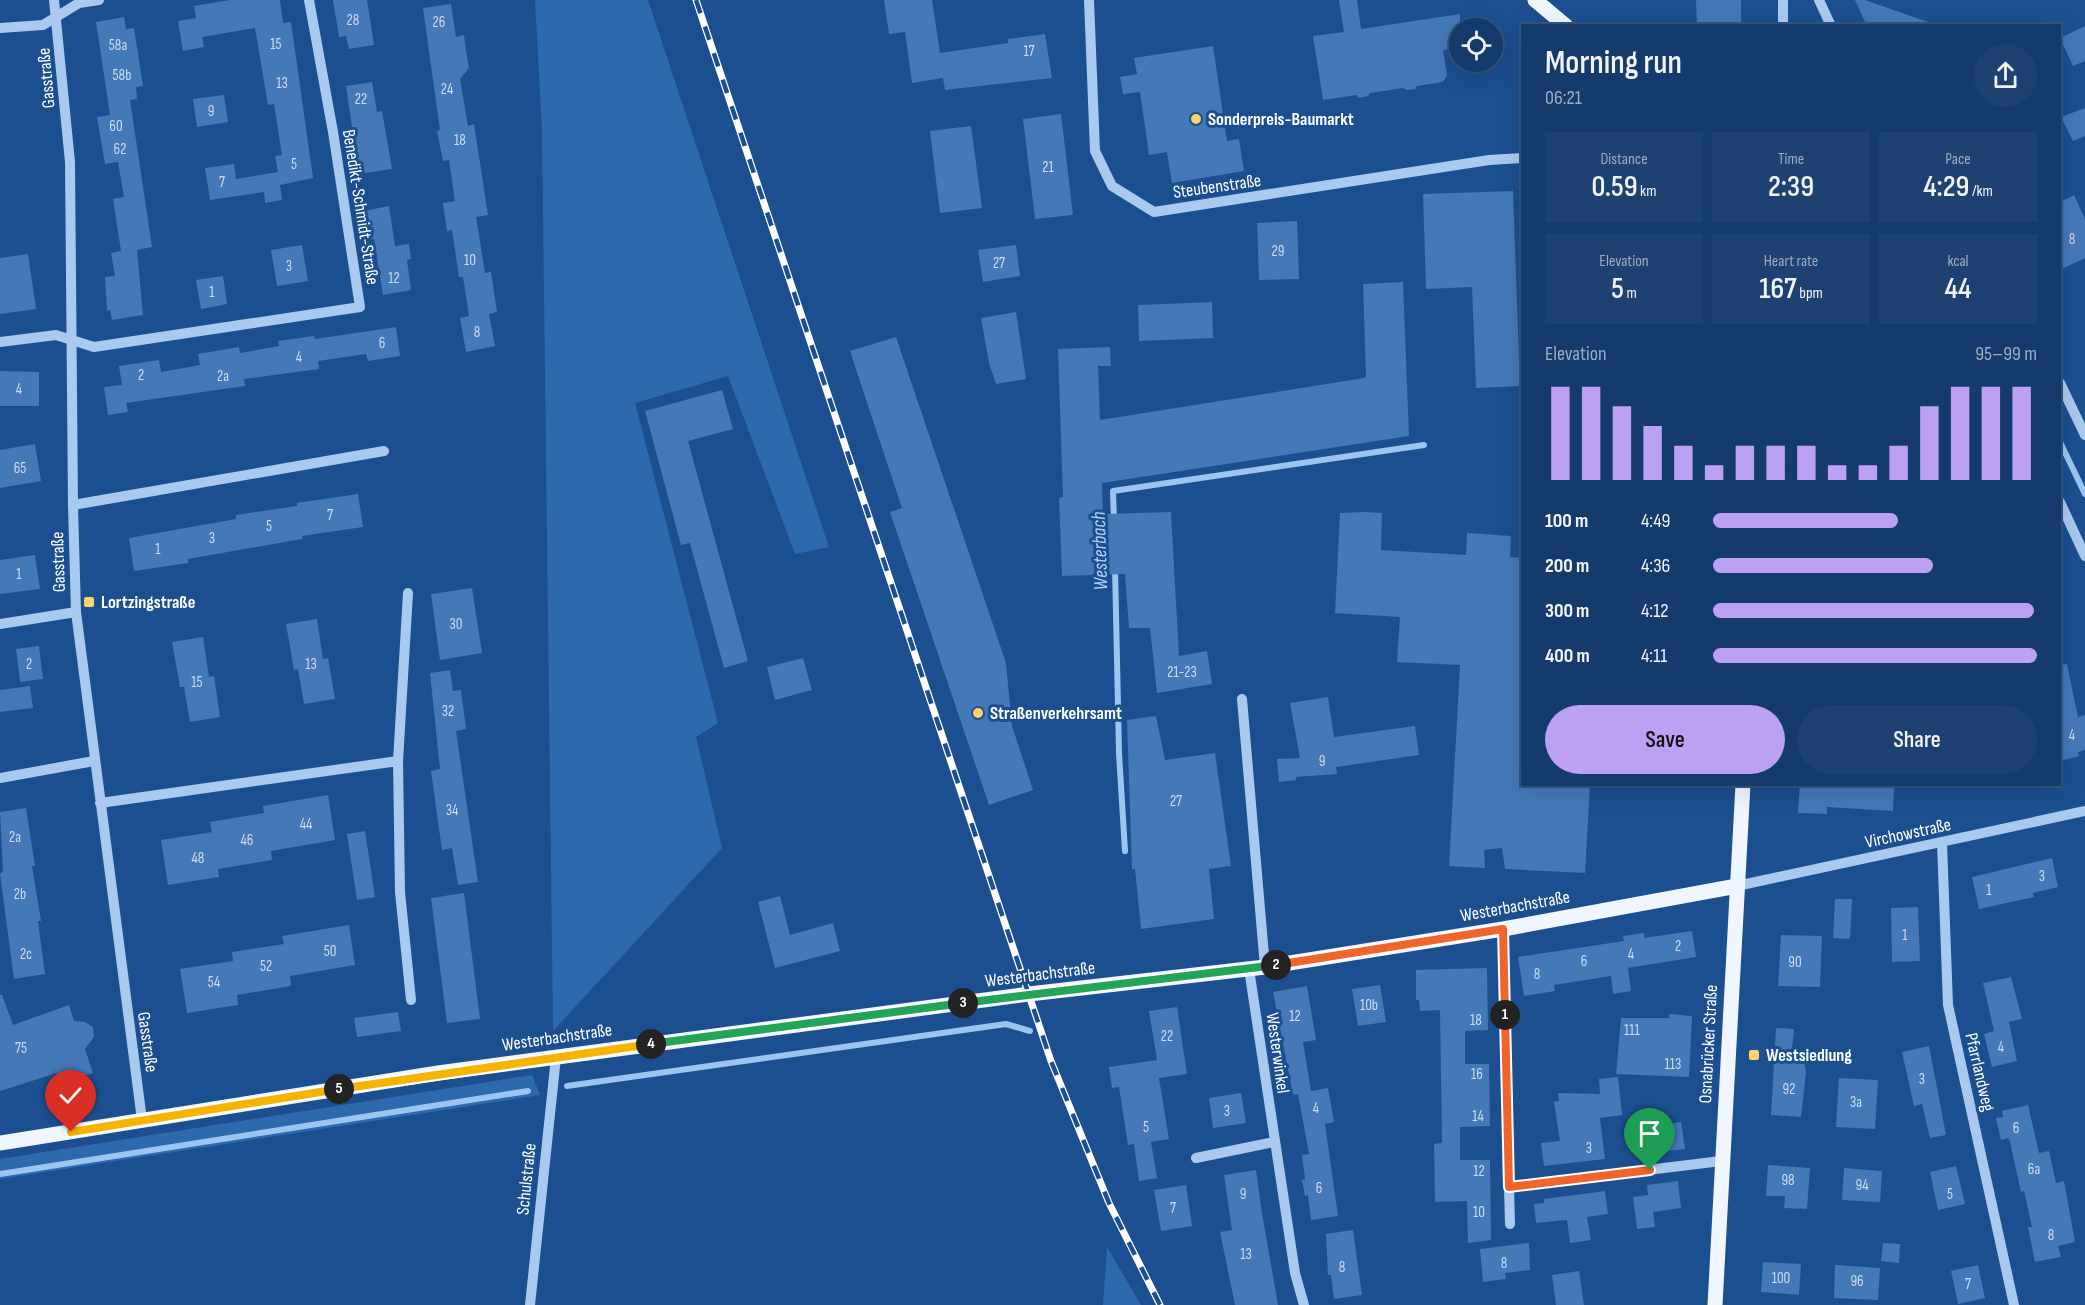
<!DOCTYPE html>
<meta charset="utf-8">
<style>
body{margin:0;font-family:"Sofia Sans Condensed",sans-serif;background:#1d4271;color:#f1f3f6;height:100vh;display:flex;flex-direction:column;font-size:22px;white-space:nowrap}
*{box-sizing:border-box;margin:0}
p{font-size:20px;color:#9dadc1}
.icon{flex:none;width:33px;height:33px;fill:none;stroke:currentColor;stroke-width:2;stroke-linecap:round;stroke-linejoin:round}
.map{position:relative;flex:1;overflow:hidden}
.panel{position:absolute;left:1521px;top:24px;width:540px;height:762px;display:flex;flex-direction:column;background:#143b6b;border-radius:0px;box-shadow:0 6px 24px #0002,0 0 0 2px #33557e}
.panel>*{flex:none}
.fabs{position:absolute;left:1449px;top:18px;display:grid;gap:12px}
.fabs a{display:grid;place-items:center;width:54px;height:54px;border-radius:50%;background:#143b6b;box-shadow:0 6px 24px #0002,0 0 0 2px #33557e;font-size:30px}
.pin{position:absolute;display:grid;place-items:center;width:51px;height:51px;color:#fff;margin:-62px -26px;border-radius:50% 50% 50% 0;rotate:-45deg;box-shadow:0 0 6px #0007}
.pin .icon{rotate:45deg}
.km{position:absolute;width:30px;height:30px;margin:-15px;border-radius:50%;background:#222;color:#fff;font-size:16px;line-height:30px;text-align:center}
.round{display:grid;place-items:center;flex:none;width:63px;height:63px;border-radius:32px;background:#1d4271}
.head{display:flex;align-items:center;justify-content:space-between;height:102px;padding:0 24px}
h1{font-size:33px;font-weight:600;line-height:45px}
.figures{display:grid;grid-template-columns:repeat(3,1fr);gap:9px;height:102px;padding:6px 24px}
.figures div{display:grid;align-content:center;border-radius:0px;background:#1d4271;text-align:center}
.figures b{font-size:30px;font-weight:600}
.figures small{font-size:16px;font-weight:400}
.figures p{font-size:16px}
.chart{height:168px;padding:12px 24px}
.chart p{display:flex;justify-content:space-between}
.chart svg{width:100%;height:108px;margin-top:6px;stroke:#bca0f2;stroke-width:6}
.action{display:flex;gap:12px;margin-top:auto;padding:12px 24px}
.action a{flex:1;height:69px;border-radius:36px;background:#bca0f2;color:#111;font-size:24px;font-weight:600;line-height:69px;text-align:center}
.action a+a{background:#1d4271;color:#f1f3f6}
ul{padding:0 24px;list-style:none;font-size:20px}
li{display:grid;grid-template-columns:96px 72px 1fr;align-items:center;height:45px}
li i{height:15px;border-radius:8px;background:#bca0f2}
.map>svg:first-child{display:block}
.green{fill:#2e69ad}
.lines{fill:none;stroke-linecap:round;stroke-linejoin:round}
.stream{stroke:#9cc4f0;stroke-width:6}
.building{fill:#4478b7}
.minor{stroke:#a9c9ee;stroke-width:10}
.major{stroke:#f0f6ff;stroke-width:15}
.rail-casing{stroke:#fff;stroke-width:7}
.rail{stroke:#1b4f8f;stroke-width:4.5;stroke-dasharray:14;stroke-linecap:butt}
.split-1-casing{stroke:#fff;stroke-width:12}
.split-2-casing{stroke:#fff;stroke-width:12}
.split-3-casing{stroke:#fff;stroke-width:12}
.split-4-casing{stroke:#fff;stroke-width:12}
.split-5-casing{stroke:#fff;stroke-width:12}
.split-6-casing{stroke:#fff;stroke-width:12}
.split-1{stroke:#f0652b;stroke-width:8}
.split-2{stroke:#f0652b;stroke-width:8}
.split-3{stroke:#22a559;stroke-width:8}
.split-4{stroke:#22a559;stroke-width:8}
.split-5{stroke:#f5b400;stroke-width:8}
.split-6{stroke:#f5b400;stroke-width:8}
.poi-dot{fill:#ffd166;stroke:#1b4f8f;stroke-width:2}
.labels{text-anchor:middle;stroke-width:6;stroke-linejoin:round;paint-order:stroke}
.number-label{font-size:15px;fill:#d0dded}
.street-label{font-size:18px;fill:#fff;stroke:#1b4f8f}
.poi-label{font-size:18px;font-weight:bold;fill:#fff;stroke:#1b4f8f;text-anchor:start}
.water-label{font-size:20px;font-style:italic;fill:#b5d3f5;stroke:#1b4f8f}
</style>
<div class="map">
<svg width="2085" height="1305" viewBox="0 0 2085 1305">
<rect width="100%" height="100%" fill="#1b4f8f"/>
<path class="green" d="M535,0H648L829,547L795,554L728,376L635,403L718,723L696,737L722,848L553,1031L542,130Z
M532,1075L540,1095L0,1179V1159Z
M1107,1247L1141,1305H1142H1103Z"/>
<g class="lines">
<path class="stream" d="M2060,442L2085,494
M1114,521L1113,491L1424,445
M1115,567L1119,753L1125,851
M567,1086L1006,1024L1030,1031
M0,1174L528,1091"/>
</g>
<path class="building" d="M230,0H280L283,23L291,22L313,178L280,185L282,200L265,203L264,192L210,200L205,168L234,164L236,179L278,172L275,156L282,155L274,104L268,105L255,28L202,37L204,47L183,51L178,21L196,18L194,6Z
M333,0H367L374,45L349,49L346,36L339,37Z
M884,0H932L940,53L1008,43V39L1045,34L1052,78L945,90L943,78L912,83L905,32L889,34Z
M1339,0H1357L1361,29L1460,14V48L1443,50L1447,75L1443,82L1417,86L1415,89L1406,90L1403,88L1370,93L1368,96L1359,98L1356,95L1323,100L1313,36L1344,32Z
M1696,0H1741V26H1697Z
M1855,0H1865L1931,23V26H1867Z
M451,4L456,37L464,35L466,51L469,68L460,79L468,126L474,124L488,215L476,217L485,273L491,272L497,312L489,314L495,346L466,352L460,318L469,316L463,277H459L452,230L447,231L443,203L455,201L449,160L443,161L437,131L440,130L423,8Z
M124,17L126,29L134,28L143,86L136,87L137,99L130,100L152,247L137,250L143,315L112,320L110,310L107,311L105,277L115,276L111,253L121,251L113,199L124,197L118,162L105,164L97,117L110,115L96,22Z
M2085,26V61L2073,66L2060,38Z
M1213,46L1227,141L1239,139L1244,171L1172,183L1167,152L1149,155L1140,92L1123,94L1120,77L1137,74L1134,58Z
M372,82L377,112L382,111L392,169L359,174L346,86Z
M224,95L228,122L197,127L193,99Z
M2085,108V136L2073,141L2061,117Z
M1061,114L1073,215L1035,219L1023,119Z
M971,126L982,208L940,213L930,131Z
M1513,191L1520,386L1476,388L1472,287L1426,289L1423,194Z
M2074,195L2085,219V258L2060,270V202Z
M389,206L395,246L409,244L411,259L407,260L411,290L383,295L374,239L369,240L364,211Z
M1297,221L1299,279L1259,280L1257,223Z
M302,245L308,281L277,286L271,250Z
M1016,245L1020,276L983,282L978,250Z
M28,254L36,309L0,314V258Z
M223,276L227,304L201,309L196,280Z
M1403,282L1409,436L1102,483L1103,514L1171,512L1179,656L1207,651L1212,684L1157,693L1150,628H1129L1125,574L1062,576L1059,498L1063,497L1058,349L1110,347L1111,366H1098L1100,420L1364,378L1366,376L1363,284Z
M1212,302L1213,338L1139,341L1138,305Z
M1016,312L1026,379L996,384L989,363L981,318Z
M396,327L400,356L368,361L366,354L318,361L319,369L244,379L245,386L126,403L128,412L108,415L104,387L122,385L119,366L159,360L161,372L200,365L198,354L239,347L240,353L279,346L278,341L314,336L315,339Z
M896,337L1006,663L1012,726L1033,790L989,805L890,512L902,508L850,351Z
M0,371L39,372V406H0Z
M722,390L733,429L688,441L748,661L724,668L690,543L681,545L645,411Z
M35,444L41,481L0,488V450Z
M358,494L363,527L302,536V539L188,559V563L134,571L129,538L236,519V515L297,506V503Z
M1365,512L1382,513L1381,550L1466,555L1467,533L1511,536L1510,557L1522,558V784H1590L1585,873L1505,869L1502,848L1484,850L1485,868L1449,866L1460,665L1397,662L1400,617L1335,613L1340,513Z
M35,555L40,589L0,594V560Z
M472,588L482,653L440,660L431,594Z
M317,619L323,659L328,658L335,699L304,704L298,669L294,670L286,624Z
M203,637L209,677L214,676L220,717L190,722L184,687H180L172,642Z
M39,646L43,679L20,682L16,649Z
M803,658L812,690L775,700L767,667Z
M2067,664L2078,717L2085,715V750L2078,752L2079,756L2060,761V665Z
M450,670L453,691L461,690L466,729L456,731L478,882L458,885L452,848L442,850L431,771L440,769L430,673Z
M30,686L33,708L0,712V690Z
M1328,697L1334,737L1415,726L1419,755L1336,767L1337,774L1296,777V780L1279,782L1277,759L1300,758L1290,703Z
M1156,716L1165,760L1215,753L1231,866L1209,869L1214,919L1141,929L1135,869H1132L1127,720Z
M1800,784H1894L1893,811L1827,807V814L1798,813Z
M328,795L335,840L271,851L272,860L218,869L219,877L168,885L161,840L212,832L210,822L264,813L263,806Z
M26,808L35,866H32L41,921H38L45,974L14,979L0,874L3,871L0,812Z
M365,831L375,897L357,900L347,834Z
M2052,858L2058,887L2033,893L2034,897L1979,909L1972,877Z
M464,893L480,1019L447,1023L431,898Z
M780,896L790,935L833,923L840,951L775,968L758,902Z
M1835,899H1852L1850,939L1833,938Z
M1918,907L1920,961L1892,962L1891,908Z
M349,925L355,965L290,976L291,986L237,995L238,1005L187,1013L180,969L233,961L232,952L284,944L282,936Z
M1692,931L1696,957L1628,968L1631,991L1613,994L1611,976L1554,985L1555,991L1524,996L1518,957L1624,941L1623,936L1644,933V938Z
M1781,935L1822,936L1820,987L1778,986Z
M1487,968L1488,1030L1465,1031V1064H1489L1490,1126L1460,1127V1160H1490L1491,1240L1468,1243L1467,1201L1435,1202L1434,1144L1442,1143L1440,1010L1420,1011L1419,1000H1416V970Z
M2011,977L2022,1019L2009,1022L2017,1061L1992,1067L1984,1034L1994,1031L1983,983Z
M1380,985L1386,1022L1358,1026L1352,989Z
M1307,986L1316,1040L1303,1042L1311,1091L1328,1088L1334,1122L1325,1124L1338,1216L1311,1220L1308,1195L1305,1196L1302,1180L1305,1179L1302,1155L1309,1154L1298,1094L1293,1095L1273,992Z
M0,995H2L13,1025L69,1005L74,1021L85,1022L93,1027L94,1037L85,1049L93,1073L61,1084L57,1073L0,1091Z
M1177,1007L1187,1074L1159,1078L1169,1139L1151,1142L1157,1178L1139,1181L1134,1144L1128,1145L1119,1087L1112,1088L1109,1067L1157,1060L1149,1011Z
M398,1012L401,1031L357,1037L354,1018Z
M1669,1014L1692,1016L1689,1077L1616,1074L1621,1018H1669Z
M1776,1028L1794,1029L1791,1060H1804L1806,1073L1801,1117L1771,1115Z
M1929,1046L1946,1135L1930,1138L1922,1104L1914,1106L1902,1052Z
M1618,1077L1622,1115L1600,1118L1605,1159L1544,1166L1541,1143L1560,1141L1554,1102L1559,1101L1558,1093L1600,1094L1599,1079Z
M1839,1078L1878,1080L1875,1129L1836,1127Z
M1241,1093L1246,1123L1213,1128L1209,1098Z
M2028,1105L2039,1153L2049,1151L2056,1183L2064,1181L2075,1242L2058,1246L2061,1257L2035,1262L2028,1227H2032L2024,1191L2021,1192L2010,1142L2008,1138L2001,1140L1996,1118L2003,1117L2002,1111Z
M1654,1117V1126L1681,1122L1685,1149L1640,1154L1638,1118Z
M1768,1165L1810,1168L1807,1209L1784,1208L1785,1196H1766Z
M1956,1166L1965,1204L1938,1210L1930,1172Z
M1844,1168L1882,1171L1880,1202L1842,1200Z
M1256,1170L1262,1213L1278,1305H1235L1220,1232L1232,1230L1224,1175Z
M1678,1181L1681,1208L1653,1212L1655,1227L1637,1229L1633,1197L1648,1195L1647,1185Z
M1186,1185L1192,1226L1161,1231L1154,1190Z
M1605,1191L1608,1214L1587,1217L1591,1240L1570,1243L1567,1220L1536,1223L1534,1204L1544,1203V1199Z
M1353,1230L1362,1295L1334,1299L1331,1275H1328L1326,1234Z
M1529,1243L1530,1270L1505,1273L1506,1279L1483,1282L1480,1249Z
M1883,1243L1900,1244L1899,1263L1881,1261Z
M1763,1262L1801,1264L1799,1295L1761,1292Z
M1835,1265L1880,1268L1878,1300L1834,1298Z
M1978,1265L1985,1298L1958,1304L1951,1271Z
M1579,1271L1584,1305H1556L1552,1275Z"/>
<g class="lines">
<path class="minor" d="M54,0L70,162L73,505L76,612L142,1120
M1089,0L1095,151L1112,186L1154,212L1489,160L1522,158
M1783,0V26
M1819,0L1831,26
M0,28L43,25L79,3L99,0
M0,342L56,335L94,347L360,307L333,132L309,0
M2060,383L2085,435
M2060,502L2085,556
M73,505L384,451
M408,593L398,761L400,892L411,1000
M0,624L76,612
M1242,699L1265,967
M0,778L94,761
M100,803L398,761
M1942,843L1948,1005L2014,1305
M1737,886L2085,811
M1503,929L1509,1187L1721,1161
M1249,969L1295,1273L1304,1305
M1196,1158L1274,1142
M1509,1187L1510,1224
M530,1305L556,1057"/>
<path class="major" d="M1535,0L1566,26
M0,1143L438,1073L1029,994L1265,967L1503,929L1737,886
M1715,1305L1743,784"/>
<defs>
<path id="rail" d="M696,0L1051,1061L1109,1203L1160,1305"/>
</defs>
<use href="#rail" class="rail-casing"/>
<use href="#rail" class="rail"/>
</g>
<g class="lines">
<defs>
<path id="split-1" d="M1505,1015L1509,1187L1650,1170"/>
<path id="split-2" d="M1276,965L1503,929L1505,1015"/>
<path id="split-3" d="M963,1003L1276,965"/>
<path id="split-4" d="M651,1044L963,1003"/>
<path id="split-5" d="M339,1089L651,1044"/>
<path id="split-6" d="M71,1132L339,1089"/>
</defs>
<use href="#split-1" class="split-1-casing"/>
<use href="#split-2" class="split-2-casing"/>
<use href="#split-3" class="split-3-casing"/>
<use href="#split-4" class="split-4-casing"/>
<use href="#split-5" class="split-5-casing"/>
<use href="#split-6" class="split-6-casing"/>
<use href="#split-1" class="split-1"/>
<use href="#split-2" class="split-2"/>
<use href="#split-3" class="split-3"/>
<use href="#split-4" class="split-4"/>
<use href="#split-5" class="split-5"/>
<use href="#split-6" class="split-6"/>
</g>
<g class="poi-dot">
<circle cx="1196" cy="119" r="6"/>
<rect x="83" y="596" width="12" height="12" rx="3"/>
<circle cx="978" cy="713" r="6"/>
<rect x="1748" y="1049" width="12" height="12" rx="3"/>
</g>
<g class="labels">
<g class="number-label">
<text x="353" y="25">28</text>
<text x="439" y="27">26</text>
<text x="276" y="49">15</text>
<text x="118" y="50">58a</text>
<text x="1029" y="56">17</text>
<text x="122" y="80">58b</text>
<text x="282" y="88">13</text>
<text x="447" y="94">24</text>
<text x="361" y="104">22</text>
<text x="211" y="116">9</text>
<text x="116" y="131">60</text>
<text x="460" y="145">18</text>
<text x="120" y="154">62</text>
<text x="294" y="169">5</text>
<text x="1048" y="172">21</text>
<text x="222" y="187">7</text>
<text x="2072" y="244">8</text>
<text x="1278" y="256">29</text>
<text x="470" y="265">10</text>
<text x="999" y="268">27</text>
<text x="289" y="271">3</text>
<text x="394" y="283">12</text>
<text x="212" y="297">1</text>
<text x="477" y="337">8</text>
<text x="382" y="348">6</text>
<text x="299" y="362">4</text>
<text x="141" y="380">2</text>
<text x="223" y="381">2a</text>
<text x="19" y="394">4</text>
<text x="20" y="473">65</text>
<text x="330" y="520">7</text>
<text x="269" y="531">5</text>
<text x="212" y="543">3</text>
<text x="158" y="554">1</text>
<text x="19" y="579">1</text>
<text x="456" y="629">30</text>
<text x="29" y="669">2</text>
<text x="311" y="669">13</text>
<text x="1182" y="677">21-23</text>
<text x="197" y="687">15</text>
<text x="448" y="716">32</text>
<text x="2072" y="740">4</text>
<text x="1322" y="766">9</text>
<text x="1176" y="806">27</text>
<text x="452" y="815">34</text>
<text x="306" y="829">44</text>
<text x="15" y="842">2a</text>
<text x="247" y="845">46</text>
<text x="198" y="863">48</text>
<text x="2042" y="881">3</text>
<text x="1989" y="895">1</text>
<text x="20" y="899">2b</text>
<text x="1905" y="940">1</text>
<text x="1678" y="951">2</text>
<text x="330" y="956">50</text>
<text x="26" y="959">2c</text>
<text x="1631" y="959">4</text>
<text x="1584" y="966">6</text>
<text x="1795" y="967">90</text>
<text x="266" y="971">52</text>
<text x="1537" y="979">8</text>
<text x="214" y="987">54</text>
<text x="1369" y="1010">10b</text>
<text x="1295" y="1021">12</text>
<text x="1476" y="1025">18</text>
<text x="1632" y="1035">111</text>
<text x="1167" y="1041">22</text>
<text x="2001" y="1052">4</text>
<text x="21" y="1053">75</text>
<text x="1673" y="1069">113</text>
<text x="1477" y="1079">16</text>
<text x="1922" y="1084">3</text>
<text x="1789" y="1094">92</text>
<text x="1856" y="1107">3a</text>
<text x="1316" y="1113">4</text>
<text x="1227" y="1116">3</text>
<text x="1478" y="1121">14</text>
<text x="1146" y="1132">5</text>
<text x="2016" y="1133">6</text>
<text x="1589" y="1153">3</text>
<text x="2034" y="1174">6a</text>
<text x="1479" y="1176">12</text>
<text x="1788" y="1185">98</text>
<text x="1862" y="1190">94</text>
<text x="1319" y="1193">6</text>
<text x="1243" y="1199">9</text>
<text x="1950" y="1199">5</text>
<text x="1173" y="1213">7</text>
<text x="1479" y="1217">10</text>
<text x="2051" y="1240">8</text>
<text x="1246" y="1259">13</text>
<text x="1504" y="1268">8</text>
<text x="1342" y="1272">8</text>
<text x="1781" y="1283">100</text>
<text x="1857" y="1286">96</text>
<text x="1968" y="1289">7</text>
</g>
<g class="street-label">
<text transform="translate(46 78) rotate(-95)" y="6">Gasstraße</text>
<text transform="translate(1217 186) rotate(-8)" y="6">Steubenstraße</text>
<text transform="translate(361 207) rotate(81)" y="6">Benedikt-Schmidt-Straße</text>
<text transform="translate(58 562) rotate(-92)" y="6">Gasstraße</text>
<text transform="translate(1908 833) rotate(-12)" y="6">Virchowstraße</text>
<text transform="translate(1515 906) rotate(-10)" y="6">Westerbachstraße</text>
<text transform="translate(1040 974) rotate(-7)" y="6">Westerbachstraße</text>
<text transform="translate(557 1037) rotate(-8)" y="6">Westerbachstraße</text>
<text transform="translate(148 1042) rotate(82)" y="6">Gasstraße</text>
<text transform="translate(1708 1044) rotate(-87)" y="6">Osnabrücker Straße</text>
<text transform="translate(1278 1053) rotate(82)" y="6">Westerwinkel</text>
<text transform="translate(1980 1072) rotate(77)" y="6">Pfarrlandweg</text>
<text transform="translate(526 1179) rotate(-84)" y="6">Schulstraße</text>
</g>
<g class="poi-label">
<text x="1208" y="125">Sonderpreis-Baumarkt</text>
<text x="101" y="608">Lortzingstraße</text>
<text x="990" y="719">Straßenverkehrsamt</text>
<text x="1766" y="1061">Westsiedlung</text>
</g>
<g class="water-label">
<text transform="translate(1099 551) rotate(-92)" y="7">Westerbach</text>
</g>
</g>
</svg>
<div class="fabs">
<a><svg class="icon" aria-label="locate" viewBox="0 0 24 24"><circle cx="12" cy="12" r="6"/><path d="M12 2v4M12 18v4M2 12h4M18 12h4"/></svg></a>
</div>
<div class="pin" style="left:1650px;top:1170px;background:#1e9e55"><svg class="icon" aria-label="arrive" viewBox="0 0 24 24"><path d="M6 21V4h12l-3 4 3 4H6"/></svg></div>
<div class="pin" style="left:71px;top:1132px;background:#d93025"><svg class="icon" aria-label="check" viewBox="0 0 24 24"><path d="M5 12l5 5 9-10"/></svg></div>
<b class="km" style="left:1505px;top:1015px">1</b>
<b class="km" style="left:1276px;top:965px">2</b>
<b class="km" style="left:963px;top:1003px">3</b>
<b class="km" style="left:651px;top:1044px">4</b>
<b class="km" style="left:339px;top:1089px">5</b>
<section class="panel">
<div class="head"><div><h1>Morning run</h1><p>06:21</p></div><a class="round"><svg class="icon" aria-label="share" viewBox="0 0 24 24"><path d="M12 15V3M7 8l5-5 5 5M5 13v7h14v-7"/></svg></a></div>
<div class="figures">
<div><p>Distance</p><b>0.59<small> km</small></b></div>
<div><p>Time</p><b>2:39</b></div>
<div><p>Pace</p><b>4:29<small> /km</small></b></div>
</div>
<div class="figures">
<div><p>Elevation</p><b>5<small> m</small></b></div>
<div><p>Heart rate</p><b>167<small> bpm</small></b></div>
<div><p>kcal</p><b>44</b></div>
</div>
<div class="chart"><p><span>Elevation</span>95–99 m</p>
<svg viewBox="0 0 160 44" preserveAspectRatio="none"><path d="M5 44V6M15 44V6M25 44V14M35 44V22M45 44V30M55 44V38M65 44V30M75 44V30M85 44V30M95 44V38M105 44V38M115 44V30M125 44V14M135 44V6M145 44V6M155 44V6"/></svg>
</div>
<ul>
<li><b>100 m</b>4:49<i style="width:57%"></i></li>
<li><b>200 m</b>4:36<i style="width:68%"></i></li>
<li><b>300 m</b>4:12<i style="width:99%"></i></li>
<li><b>400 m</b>4:11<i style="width:100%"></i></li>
</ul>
<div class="action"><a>Save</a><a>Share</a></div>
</section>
</div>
